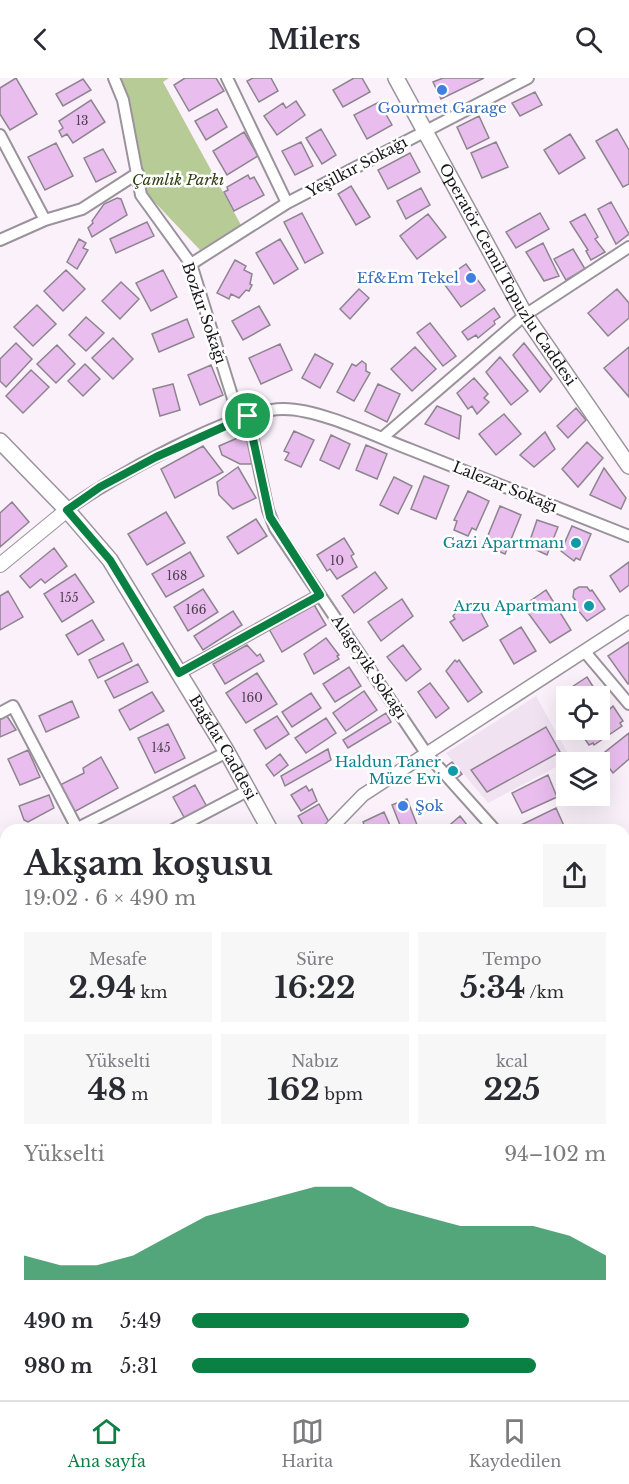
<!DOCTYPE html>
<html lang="tr">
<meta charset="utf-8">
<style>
body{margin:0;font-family:"Libre Baskerville",serif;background:#f7f7f7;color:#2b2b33;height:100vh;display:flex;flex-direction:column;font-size:22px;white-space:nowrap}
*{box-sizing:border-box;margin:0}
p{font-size:20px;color:#7c7c81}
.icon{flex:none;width:33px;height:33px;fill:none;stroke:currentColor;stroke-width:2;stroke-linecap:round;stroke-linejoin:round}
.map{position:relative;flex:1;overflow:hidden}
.details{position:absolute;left:0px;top:746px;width:630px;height:578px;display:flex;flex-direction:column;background:#fff;border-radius:18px 18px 0 0;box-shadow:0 6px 24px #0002}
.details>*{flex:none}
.controls{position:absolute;left:556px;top:608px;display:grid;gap:12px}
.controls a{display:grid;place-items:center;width:54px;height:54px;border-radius:0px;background:#fff;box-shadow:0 6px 24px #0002;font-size:30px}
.pin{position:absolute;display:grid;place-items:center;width:51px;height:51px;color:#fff;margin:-26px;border:3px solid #fff;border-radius:50%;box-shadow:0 2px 6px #0007}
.round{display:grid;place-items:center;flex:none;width:63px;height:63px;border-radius:0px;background:#f7f7f7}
.summary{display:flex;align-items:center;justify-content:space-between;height:102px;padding:0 24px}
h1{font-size:33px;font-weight:800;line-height:45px}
.figures{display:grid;grid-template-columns:repeat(3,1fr);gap:9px;height:102px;padding:6px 24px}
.figures div{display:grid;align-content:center;border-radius:0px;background:#f7f7f7;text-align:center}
.figures b{font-size:30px;font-weight:800}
.figures small{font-size:16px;font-weight:400}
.figures p{font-size:16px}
.chart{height:168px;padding:12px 24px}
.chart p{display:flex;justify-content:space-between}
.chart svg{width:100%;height:108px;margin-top:6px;fill:#0b8043;opacity:.7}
ul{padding:0 24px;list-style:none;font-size:20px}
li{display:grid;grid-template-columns:96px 72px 1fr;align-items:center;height:45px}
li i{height:15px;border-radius:8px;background:#0b8043}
header{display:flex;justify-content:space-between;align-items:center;height:78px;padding:0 24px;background:#fff;font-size:27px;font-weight:800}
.tab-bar{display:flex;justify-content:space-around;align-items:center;height:84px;border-top:2px solid #e1e1e2;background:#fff;font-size:16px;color:#7c7c81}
.tab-bar a{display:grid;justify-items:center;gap:3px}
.tab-bar .on{color:#0b8043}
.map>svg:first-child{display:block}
.built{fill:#f1e2f2}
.green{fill:#b6cb95}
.building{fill:#e9bdee;stroke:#8d858e;stroke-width:1.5}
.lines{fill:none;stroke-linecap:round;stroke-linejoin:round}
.minor-casing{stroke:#9b939c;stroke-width:14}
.tertiary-casing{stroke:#9b939c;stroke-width:15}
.secondary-casing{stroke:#9b939c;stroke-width:16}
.primary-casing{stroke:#9b939c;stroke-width:18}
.minor{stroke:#fff;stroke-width:10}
.tertiary{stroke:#fff;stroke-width:12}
.secondary{stroke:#fff;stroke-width:14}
.primary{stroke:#fff;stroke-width:15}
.rail{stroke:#6b666c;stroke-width:3;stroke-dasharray:3 6;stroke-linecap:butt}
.route-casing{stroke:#fff;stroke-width:12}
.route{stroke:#0b8043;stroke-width:8}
.shop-dot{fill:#3f7fe0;stroke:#fff;stroke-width:2}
.culture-dot{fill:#0f9aa8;stroke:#fff;stroke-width:2}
.labels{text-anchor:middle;stroke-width:5;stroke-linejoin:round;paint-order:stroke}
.number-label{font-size:12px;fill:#4d404f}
.shop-label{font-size:15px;fill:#366cbe;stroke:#fff}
.street-label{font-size:15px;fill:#19161a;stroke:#fff}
.park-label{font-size:15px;font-style:italic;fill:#2f3e13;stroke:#fff}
.culture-label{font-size:15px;fill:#0d838f;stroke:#fff;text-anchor:end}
</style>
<header><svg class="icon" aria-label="back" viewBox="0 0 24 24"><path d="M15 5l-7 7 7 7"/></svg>Milers<svg class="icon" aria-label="search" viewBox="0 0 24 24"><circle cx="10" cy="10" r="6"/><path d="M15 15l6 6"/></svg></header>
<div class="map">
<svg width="629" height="1322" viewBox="0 0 629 1322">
<rect width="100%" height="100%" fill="#faf1fb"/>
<path class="built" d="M536,618L571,681L488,725L446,675Z"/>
<path class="green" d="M117,0H169L163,4L241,147L200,172L146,115Z"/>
<path class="building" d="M16,0L37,36L10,52L0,36V10Z
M185,0H216L224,13L189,33L174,7Z
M253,0H271L278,13L259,24L247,3Z
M354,0H362L370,14L343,29L333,12Z
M443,0H484L441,21L433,4Z
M83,1L91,12L63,28L56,16Z
M535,14L542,27L520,38L512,25Z
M91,22L105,44L73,65L67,56L62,59L59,53L63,50L59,43Z
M296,23L305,37L277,57L264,38L283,25L286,30Z
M379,24L392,47L367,61L354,37Z
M217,31L227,49L206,62L195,43Z
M479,38L489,60L467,71L457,49Z
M321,51L336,77L322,86L306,60Z
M617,51L629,72V106L623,109L596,63Z
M244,54L258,78L227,97L213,73Z
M570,56L585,80L559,96L544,72Z
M301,64L313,88L295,97L282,73Z
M496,64L508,89L482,100L471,75Z
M56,65L73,98L45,112L28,79Z
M103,71L116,94L96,104L84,80Z
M410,75L420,94L388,111L378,92Z
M248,97L250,101L254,99L264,117L234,133L224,114L228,112L227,109Z
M351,108L370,139L356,147L338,116Z
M421,110L430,127L406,141L397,123Z
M117,120L121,121L127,137L92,159L88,150L93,145L92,143L104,126Z
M611,124L629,156L616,166L598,131Z
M302,135L323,175L305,185L284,144Z
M540,135L549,151L516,170L506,154Z
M428,136L446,159L417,181L400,158Z
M585,136L598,159L595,161L605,174L591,182L586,173L588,172L570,144Z
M147,144L154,158L116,175L110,161Z
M79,161L86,165L83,170L88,172L77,191L67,184Z
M280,161L298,191L274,206L256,175Z
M543,165L559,198L544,203L526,174Z
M573,171L585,191L566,202L554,181Z
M235,182L246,188L244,192L252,196L250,206L252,207L249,213L246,212L239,220L231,216L229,221L217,215Z
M466,186L485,212L461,229L442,203Z
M66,192L85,211L63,233L44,213Z
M163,192L177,219L151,233L136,205Z
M121,204L139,221L120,241L102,223Z
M359,211L369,220L350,241L340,231Z
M617,211L629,225V240L608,258L588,235Z
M37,227L56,246L33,268L14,249Z
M259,228L270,247L243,262L232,243Z
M494,230L500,239L494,243L495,246L478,260L476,257L468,262L462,254Z
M86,239L104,255L86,273L69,257Z
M187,241L194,259L159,274L152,256Z
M430,245L456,278L443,288L417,255Z
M113,260L133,281L113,301L92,280Z
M16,265L32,281L6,309L0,303V281Z
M524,265L552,301L540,314L513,277Z
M280,266L292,292L261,306L249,280Z
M57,267L75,286L56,305L37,286Z
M415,269L436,291L412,313L391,291Z
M629,269V319L604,290Z
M315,276L333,286L320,310L302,300Z
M500,279L528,313L511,327L486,294Z
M362,283L366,286V293L370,295L354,323L337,314L352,286L356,288Z
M85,286L100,301L83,318L68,303Z
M211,287L223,317L200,327L188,297Z
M31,292L49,309L23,335L6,318Z
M474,300L488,316L484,320L489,324L477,336L472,328L468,331L457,315Z
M173,306L180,332L160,338L153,311Z
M378,306L400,316L387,344L365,333Z
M437,328L461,338L459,361L425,346Z
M576,330L586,342L568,360L557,348Z
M504,336L521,356L496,377L479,356Z
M294,353L314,362L301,389L285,382L289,375L284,373Z
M545,354L555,371L534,389L520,377Z
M331,357L350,366L339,391L320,382Z
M242,358L248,361L254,381L251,386H240L222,377L219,368Z
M587,364L603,380L578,409L562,391Z
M366,367L387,376L377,401L356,392Z
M203,368L223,394L175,420L161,391Z
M238,389L256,420L233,431L219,417L217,404Z
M604,390L626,420L621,431L590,417Z
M424,398L449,408L436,441L411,431Z
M394,399L412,408L398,436L380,427Z
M468,413L489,423L476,452L472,450L468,458L454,452L457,443L454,442Z
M12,424L29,444L0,469V435Z
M500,428L521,437L505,476L484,467Z
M166,434L185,465L147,487L128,456Z
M256,441L267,458L238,476L227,459Z
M537,442L558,449L547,477L528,468Z
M572,448L591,456L580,482L576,480L574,483L561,473Z
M344,460L354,476L351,478L357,489L337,501L330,491L327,493L317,477Z
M54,470L67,488L45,505L41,501L30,510L20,498Z
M190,474L204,498L166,519L152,496Z
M629,484V507L620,514L610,498Z
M375,494L387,510L354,535L342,518Z
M75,496L94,524L62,544L44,516Z
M579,509H587L590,513L592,512L605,531L587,543L573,526L576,523L573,519L574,512Z
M203,511L218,534L188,553L174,529Z
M546,512L571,552L550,565L523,528Z
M8,513L23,539L0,552V518Z
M402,521L413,538L381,563L368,544Z
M313,525L326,547L282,574L269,551Z
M476,525L488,548L463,563L450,544L455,541L453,538L456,534L464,528L469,527L471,529Z
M233,533L242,547L203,572L194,558Z
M92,542L104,562L78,577L66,557Z
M521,549L536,573L514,586L500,562Z
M326,560L339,577L337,578L339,581L314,596L304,576Z
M629,564V606H628L608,578Z
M123,565L132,583L98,600L89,582Z
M247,567L257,578L260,576L264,583L225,606L213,586Z
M403,567L421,591L406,603L387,579Z
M455,582L457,584L459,582L482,614L468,624L446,593Z
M138,586L148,604L114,620L105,603Z
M349,589L361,608L335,624L323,606Z
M257,595L277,626L246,645L226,615Z
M587,599L599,618H567V627L560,617Z
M430,605L449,630L436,640L418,614Z
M364,613L377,632L346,653L333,635Z
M152,614L164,633L130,652L119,632Z
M311,615L321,630L292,649L282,634Z
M72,623L79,639L46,654L39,638Z
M608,627L610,631L613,628L623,643L620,645L622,648L594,667L593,665L589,667L578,651H600V633Z
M5,635L16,652L0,659V638Z
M386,635L391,644L348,670L343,662Z
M277,638L289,656L266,671L254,652Z
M326,640L336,655L306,675L295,660Z
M168,646L185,680L155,695L138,660Z
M546,649L560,674L487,714L471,692Z
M629,655V681L613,695L600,678Z
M328,671L331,682L285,708L281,698Z
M28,672L40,699L20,707L8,681Z
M280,676L288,687L274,698L266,687Z
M101,679L118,710L74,734L60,707L84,695L83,690Z
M452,684L462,696L454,702L444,690Z
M548,697L557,719L522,735L512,715Z
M195,707L207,729L185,741L173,719Z
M306,708L309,713L312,711L317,723L301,733L291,717Z
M49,717L54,730L28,744L24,742L19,728Z
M407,721L419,752H402L392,727Z
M319,726L330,746L320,752H306L298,738Z
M556,730L565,750L520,752L519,748Z
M384,734L392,752H366L363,744Z
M460,738L471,752H444Z
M6,773V814L0,803V776Z
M624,856L629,862V881L624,885Z
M624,916H626L629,954V973H624Z
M0,990L6,999V1011L0,1015Z
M624,1014H629V1059H625Z
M6,1033V1060L0,1064V1037Z
M627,1098L629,1125L624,1126V1099Z
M0,1157L6,1164V1181L2,1185Z
M626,1201L629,1210V1235L624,1237Z
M629,1271V1299L628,1297L624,1298V1273Z
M0,1301L6,1309V1317H12L16,1322H0Z
M47,1317H74L66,1322H45L44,1319Z
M179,1317H196L199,1322H169Z
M343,1317H361L364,1322H336Z
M429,1317H453L456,1322H423Z"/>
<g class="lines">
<defs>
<path id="minor" d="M114,0L123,22L141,117L191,186L239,340
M227,0L287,125
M0,57L45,142
M0,162L45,142L82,131L138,95
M191,186L287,125L528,0
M248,338L268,432L275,450L426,675L495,752
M382,360L525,237L629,169
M67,432C106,402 237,330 284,331C319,331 375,358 409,371C482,400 556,429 629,458
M585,574L629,626
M179,595L320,517
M0,635L13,628L78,752
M78,750L227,674
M173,752L249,712
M624,892L629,890
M624,1078L629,1077
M0,1106L6,1115
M0,1126L6,1123
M0,1204L6,1211
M624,1254L629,1252
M0,1280L6,1287
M27,1317L30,1322
M249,1317L252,1322
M304,1317L307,1322"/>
<path id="tertiary" d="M329,752L363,717L629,544"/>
<path id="secondary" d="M0,487L67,432"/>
<g id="primary">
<path id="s1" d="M396,0L525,237L629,388"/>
<path id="s2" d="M0,363L67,432L110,482L227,674L270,752"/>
<path d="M494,1317L497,1322"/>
</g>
</defs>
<use href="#minor" class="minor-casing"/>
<use href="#tertiary" class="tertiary-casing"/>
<use href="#secondary" class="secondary-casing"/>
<use href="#primary" class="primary-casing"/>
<use href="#minor" class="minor"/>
<use href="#tertiary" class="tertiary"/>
<use href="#secondary" class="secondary"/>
<use href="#primary" class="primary"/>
<path class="rail" d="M0,871L6,879
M0,908L6,918
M275,1317L278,1322"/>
</g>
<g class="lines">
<defs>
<path id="route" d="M248,338L270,439L320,517L179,595L110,482L67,432L100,409L156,379Z"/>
</defs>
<use href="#route" class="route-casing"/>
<use href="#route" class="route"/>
</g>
<g class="shop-dot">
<circle cx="442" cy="12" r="6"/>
<circle cx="471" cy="200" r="6"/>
<circle cx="403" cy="728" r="6"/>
</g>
<g class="culture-dot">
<circle cx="576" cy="465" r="6"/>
<circle cx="589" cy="528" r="6"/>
<circle cx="453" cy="693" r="6"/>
</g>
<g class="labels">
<g class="number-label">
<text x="82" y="47">13</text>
<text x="337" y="487">10</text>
<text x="177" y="502">168</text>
<text x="69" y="524">155</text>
<text x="196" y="536">166</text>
<text x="252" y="624">160</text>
<text x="161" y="674">145</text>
</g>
<g class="shop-label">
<text x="442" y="35">Gourmet Garage</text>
<text x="459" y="205" text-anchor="end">Ef&amp;Em Tekel</text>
<text x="415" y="733" text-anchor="start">Şok</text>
</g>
<g class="street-label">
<text transform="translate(357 89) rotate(-28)" y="5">Yeşilkır Sokağı</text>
<text dy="5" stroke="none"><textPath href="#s1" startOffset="226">Operatör Cemil Topuzlu Caddesi</textPath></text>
<text transform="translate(204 235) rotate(71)" y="5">Bozkır Sokağı</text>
<text transform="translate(505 409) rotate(22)" y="5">Lalezar Sokağı</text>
<text transform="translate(369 589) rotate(56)" y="5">Alageyik Sokağı</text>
<text dy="5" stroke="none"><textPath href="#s2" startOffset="381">Bağdat Caddesi</textPath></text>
</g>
<g class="park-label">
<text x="178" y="107">Çamlık Parkı</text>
</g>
<g class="culture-label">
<text x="564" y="470">Gazi Apartmanı</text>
<text x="577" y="533">Arzu Apartmanı</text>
<text x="441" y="689">Haldun Taner<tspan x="441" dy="17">Müze Evi</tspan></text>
</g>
</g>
</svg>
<div class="controls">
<a><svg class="icon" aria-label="locate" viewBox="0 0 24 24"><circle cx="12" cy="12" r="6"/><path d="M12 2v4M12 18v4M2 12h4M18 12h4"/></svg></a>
<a><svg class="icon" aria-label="layers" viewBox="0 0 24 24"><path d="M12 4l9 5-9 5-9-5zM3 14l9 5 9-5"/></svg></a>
</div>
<div class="pin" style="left:248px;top:338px;background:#1e9e55"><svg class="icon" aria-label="arrive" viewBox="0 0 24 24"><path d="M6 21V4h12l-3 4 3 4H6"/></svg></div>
<section class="details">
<div class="summary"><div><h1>Akşam koşusu</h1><p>19:02 · 6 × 490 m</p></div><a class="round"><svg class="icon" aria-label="share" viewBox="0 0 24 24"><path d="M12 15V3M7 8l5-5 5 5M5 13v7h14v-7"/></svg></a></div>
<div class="figures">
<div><p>Mesafe</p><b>2.94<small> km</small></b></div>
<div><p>Süre</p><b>16:22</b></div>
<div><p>Tempo</p><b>5:34<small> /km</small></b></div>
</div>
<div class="figures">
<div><p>Yükselti</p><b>48<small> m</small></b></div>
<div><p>Nabız</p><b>162<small> bpm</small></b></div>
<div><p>kcal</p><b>225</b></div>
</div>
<div class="chart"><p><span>Yükselti</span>94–102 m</p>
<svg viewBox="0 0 160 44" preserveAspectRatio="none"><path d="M0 44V34L10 38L20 38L30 34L40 26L50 18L60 14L70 10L80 6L90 6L100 14L110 18L120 22L130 22L140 22L150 26L160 34V44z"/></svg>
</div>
<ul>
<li><b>490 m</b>5:49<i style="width:67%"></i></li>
<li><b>980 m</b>5:31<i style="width:83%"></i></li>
</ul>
</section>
</div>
<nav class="tab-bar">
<a class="on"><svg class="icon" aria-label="home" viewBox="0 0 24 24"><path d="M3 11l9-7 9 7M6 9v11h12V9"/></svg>Ana sayfa</a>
<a><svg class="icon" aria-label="map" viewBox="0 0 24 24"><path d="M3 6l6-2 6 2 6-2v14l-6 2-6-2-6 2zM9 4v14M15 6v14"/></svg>Harita</a>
<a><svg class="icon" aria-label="saved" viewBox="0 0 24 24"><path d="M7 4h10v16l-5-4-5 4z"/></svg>Kaydedilen</a>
</nav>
